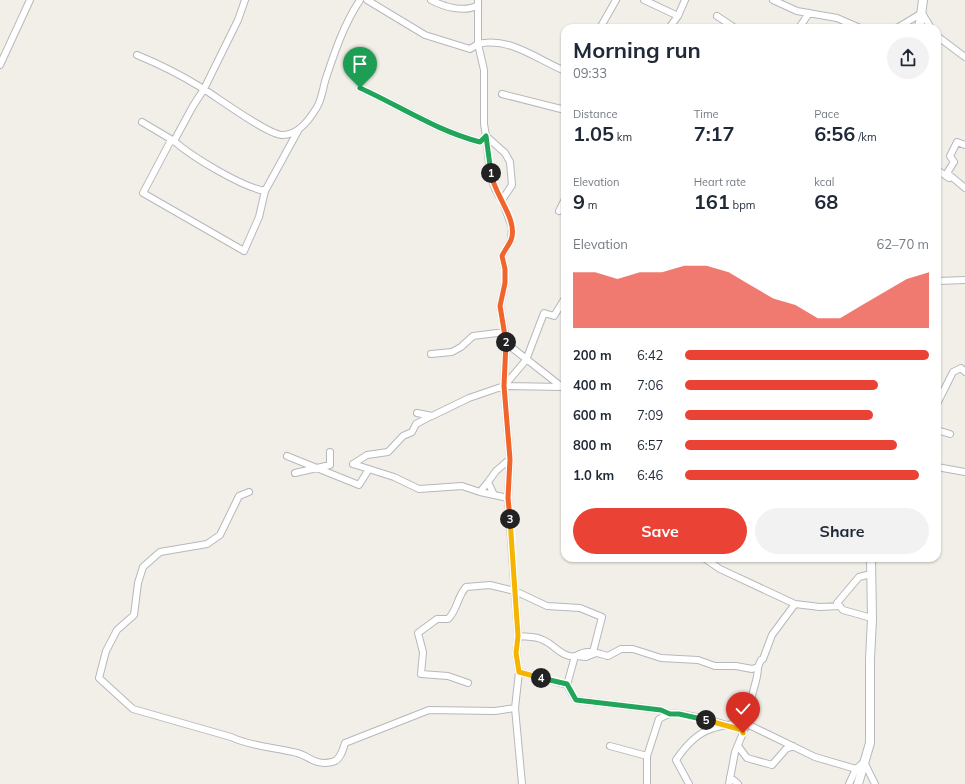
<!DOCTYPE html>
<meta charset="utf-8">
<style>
body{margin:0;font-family:Mulish,sans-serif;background:#f2f2f3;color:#1f2937;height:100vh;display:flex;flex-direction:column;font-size:15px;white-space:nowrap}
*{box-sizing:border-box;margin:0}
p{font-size:13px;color:#747a83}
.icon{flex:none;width:22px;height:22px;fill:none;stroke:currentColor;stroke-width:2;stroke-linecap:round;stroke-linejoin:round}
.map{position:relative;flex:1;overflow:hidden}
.details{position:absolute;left:561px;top:24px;width:380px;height:538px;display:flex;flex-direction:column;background:#fff;border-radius:12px;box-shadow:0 1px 3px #0004}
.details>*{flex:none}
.pin{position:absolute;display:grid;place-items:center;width:34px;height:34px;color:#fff;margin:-41px -17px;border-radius:50% 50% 50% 0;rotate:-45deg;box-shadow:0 0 4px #0007}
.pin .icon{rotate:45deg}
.km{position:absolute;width:20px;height:20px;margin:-10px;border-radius:50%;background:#222;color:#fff;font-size:11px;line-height:20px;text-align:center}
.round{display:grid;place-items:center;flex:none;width:42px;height:42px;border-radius:21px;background:#f2f2f3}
.overview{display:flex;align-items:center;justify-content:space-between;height:68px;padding:0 12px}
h1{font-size:22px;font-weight:700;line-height:30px}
.stats{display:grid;grid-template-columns:repeat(3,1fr);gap:6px;height:68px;padding:4px 12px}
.stats div{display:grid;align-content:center}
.stats b{font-size:20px;font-weight:700}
.stats small{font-size:11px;font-weight:400}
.stats p{font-size:11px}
.chart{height:112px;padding:8px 12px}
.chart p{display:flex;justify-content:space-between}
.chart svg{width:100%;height:72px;margin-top:4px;fill:#ea4335;opacity:.7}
.button{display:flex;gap:8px;margin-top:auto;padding:8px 12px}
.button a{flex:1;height:46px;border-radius:24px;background:#ea4335;color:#fff;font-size:16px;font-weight:700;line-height:46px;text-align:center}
.button a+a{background:#f2f2f3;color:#1f2937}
ul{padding:0 12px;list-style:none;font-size:13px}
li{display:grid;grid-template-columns:64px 48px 1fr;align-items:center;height:30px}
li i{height:10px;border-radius:5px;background:#ea4335}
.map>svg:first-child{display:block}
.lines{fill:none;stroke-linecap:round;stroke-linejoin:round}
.street-casing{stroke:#b5b8bc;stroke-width:8}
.secondary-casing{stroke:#b6babf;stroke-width:10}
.street{stroke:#fff;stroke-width:6}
.secondary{stroke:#fff;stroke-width:8}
.split-1-casing{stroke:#fff;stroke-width:8}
.split-2-casing{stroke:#fff;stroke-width:8}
.split-3-casing{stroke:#fff;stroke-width:8}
.split-4-casing{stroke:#fff;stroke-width:8}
.split-5-casing{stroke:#fff;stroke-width:8}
.split-6-casing{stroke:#fff;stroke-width:8}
.split-1{stroke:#22a559;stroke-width:5}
.split-2{stroke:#f0652b;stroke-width:5}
.split-3{stroke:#f0652b;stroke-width:5}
.split-4{stroke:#f5b400;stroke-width:5}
.split-5{stroke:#22a559;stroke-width:5}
.split-6{stroke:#f5b400;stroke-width:5}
</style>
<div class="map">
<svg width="965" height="784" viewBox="0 0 965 784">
<rect width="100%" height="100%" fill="#f1efe8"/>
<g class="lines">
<defs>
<path id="street" d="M367,0L425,35L470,49L478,44V0
M431,0C444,7 465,13 478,5
M644,0L678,16L669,28
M773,0L797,11L837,18L860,28
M678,16L685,0
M717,16L735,28
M600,28L616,0
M799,28L809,13
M897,28L922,13L931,28
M937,36L965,57
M137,55C159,64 181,75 202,88C217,97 269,136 283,135C298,135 310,119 317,107C322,99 323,87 326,78C335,51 344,24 360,0
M0,65L30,0
M360,88C400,106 437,131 480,142L486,136
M502,94L565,110
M142,122L174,141L193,106L204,89L238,20L245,0
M486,136C489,157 488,184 502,200
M965,145L957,142L950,156L954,162L947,173L965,188
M937,170L949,178
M265,191L259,217L244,251L143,193L170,142L174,141C192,157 242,187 265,191L299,129
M559,211L565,199
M938,281L965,280
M506,343L562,387L565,388
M431,354L452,352L461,347L473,336L505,332
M504,386L562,387
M937,404L953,372L961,368L965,372
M417,413L432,416L469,398L504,386L506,340L500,306L505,283V269L502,256L511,240L512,227L502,200L512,185L510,162L505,153L486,136L484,124V70L478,44C509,36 538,60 565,71
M937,430L950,434
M287,456L359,485L369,469
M353,464L394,477L419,489L462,486L480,492
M353,464L367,455L388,452L403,436L412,432L416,424L431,416
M937,467L965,472
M295,473L330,465V452
M488,482L480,492L494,495
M249,492L239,496L220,535L207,544L160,552L143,567L138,583L134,615L117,630L106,651L99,678L133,709L231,737C252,747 275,747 297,753C310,756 314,766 332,762C340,761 343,750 345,743L429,710L495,711L515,708
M508,498L494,495L488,482L496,471L510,459
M704,558L720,569L795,604
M867,575L859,577L837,603L843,610L868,617
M518,636C527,637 536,636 543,640C554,644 563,659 576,656
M596,653L586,657L576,656C587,649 596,653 608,656L621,649H633L661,658L698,660L715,666H736L752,669L758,667L761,660L763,659L772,635L795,604L820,607L839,606
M519,672L567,685L575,656
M468,683L448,676L421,674L423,652L418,633L437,619H448C457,611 457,597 466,587L490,585L515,591L547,606L580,608L602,617L593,652
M567,685L576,700L661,710L670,714
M747,724L815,757L856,769
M610,746L647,756
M738,746L747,758L772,765L786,749L793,746
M730,777L738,784
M522,784L515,708L519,672L516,653L518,636L508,498L510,459L504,386L526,360L544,313L554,316L565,298
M647,784V756L659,719C663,717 667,714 671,714C684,712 728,725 742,730L745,728C750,715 750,702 754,688C756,681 758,675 758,667
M689,784L676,760C684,748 696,734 711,729C723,724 738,726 749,717
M729,784L735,752L743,733L742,730
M849,784L856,769L864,762L875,784"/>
<path id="secondary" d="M918,28L920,23L923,0
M858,784L870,743V659L872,619L871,558"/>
</defs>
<use href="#street" class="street-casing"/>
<use href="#secondary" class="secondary-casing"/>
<use href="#street" class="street"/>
<use href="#secondary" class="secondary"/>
</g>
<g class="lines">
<defs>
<path id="split-1" d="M360,88C400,106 437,131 480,142L486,136L491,173"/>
<path id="split-2" d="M491,173C493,193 519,220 511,240C509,245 504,251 502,256L505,269V283L500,306L506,342"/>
<path id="split-3" d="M506,342L504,386L510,459L508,498L510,519"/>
<path id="split-4" d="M510,519L518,636L516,653L519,672L541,678"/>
<path id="split-5" d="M541,678L567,684L576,700L661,710L670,714H679L706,720"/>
<path id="split-6" d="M706,720L742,730L743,733"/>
</defs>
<use href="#split-1" class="split-1-casing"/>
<use href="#split-2" class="split-2-casing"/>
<use href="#split-3" class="split-3-casing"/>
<use href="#split-4" class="split-4-casing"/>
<use href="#split-5" class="split-5-casing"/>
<use href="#split-6" class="split-6-casing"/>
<use href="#split-1" class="split-1"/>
<use href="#split-2" class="split-2"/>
<use href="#split-3" class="split-3"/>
<use href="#split-4" class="split-4"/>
<use href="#split-5" class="split-5"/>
<use href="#split-6" class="split-6"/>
</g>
</svg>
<div class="pin" style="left:360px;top:88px;background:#1e9e55"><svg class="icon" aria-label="arrive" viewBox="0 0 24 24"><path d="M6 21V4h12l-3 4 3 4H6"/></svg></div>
<div class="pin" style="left:743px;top:733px;background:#d93025"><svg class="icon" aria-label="check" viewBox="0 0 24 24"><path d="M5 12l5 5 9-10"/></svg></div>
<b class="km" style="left:491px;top:173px">1</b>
<b class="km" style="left:506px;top:342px">2</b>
<b class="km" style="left:510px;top:519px">3</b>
<b class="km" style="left:541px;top:678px">4</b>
<b class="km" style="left:706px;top:720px">5</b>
<section class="details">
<div class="overview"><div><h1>Morning run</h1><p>09:33</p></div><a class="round"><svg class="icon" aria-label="share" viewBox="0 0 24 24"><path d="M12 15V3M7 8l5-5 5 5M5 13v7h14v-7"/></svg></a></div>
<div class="stats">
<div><p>Distance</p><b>1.05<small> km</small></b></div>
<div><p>Time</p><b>7:17</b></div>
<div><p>Pace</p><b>6:56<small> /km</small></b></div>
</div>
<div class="stats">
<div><p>Elevation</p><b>9<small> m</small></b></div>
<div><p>Heart rate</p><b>161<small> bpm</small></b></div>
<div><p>kcal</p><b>68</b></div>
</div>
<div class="chart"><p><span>Elevation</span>62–70 m</p>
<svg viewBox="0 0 160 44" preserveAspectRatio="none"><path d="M0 44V10L10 10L20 14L30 10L40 10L50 6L60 6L70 10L80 18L90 26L100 30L110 38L120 38L130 30L140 22L150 14L160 10V44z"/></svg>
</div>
<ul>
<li><b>200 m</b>6:42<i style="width:100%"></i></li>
<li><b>400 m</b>7:06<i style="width:79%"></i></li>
<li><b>600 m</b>7:09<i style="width:77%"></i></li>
<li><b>800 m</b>6:57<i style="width:87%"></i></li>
<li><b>1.0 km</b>6:46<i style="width:96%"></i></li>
</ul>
<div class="button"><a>Save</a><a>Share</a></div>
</section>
</div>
